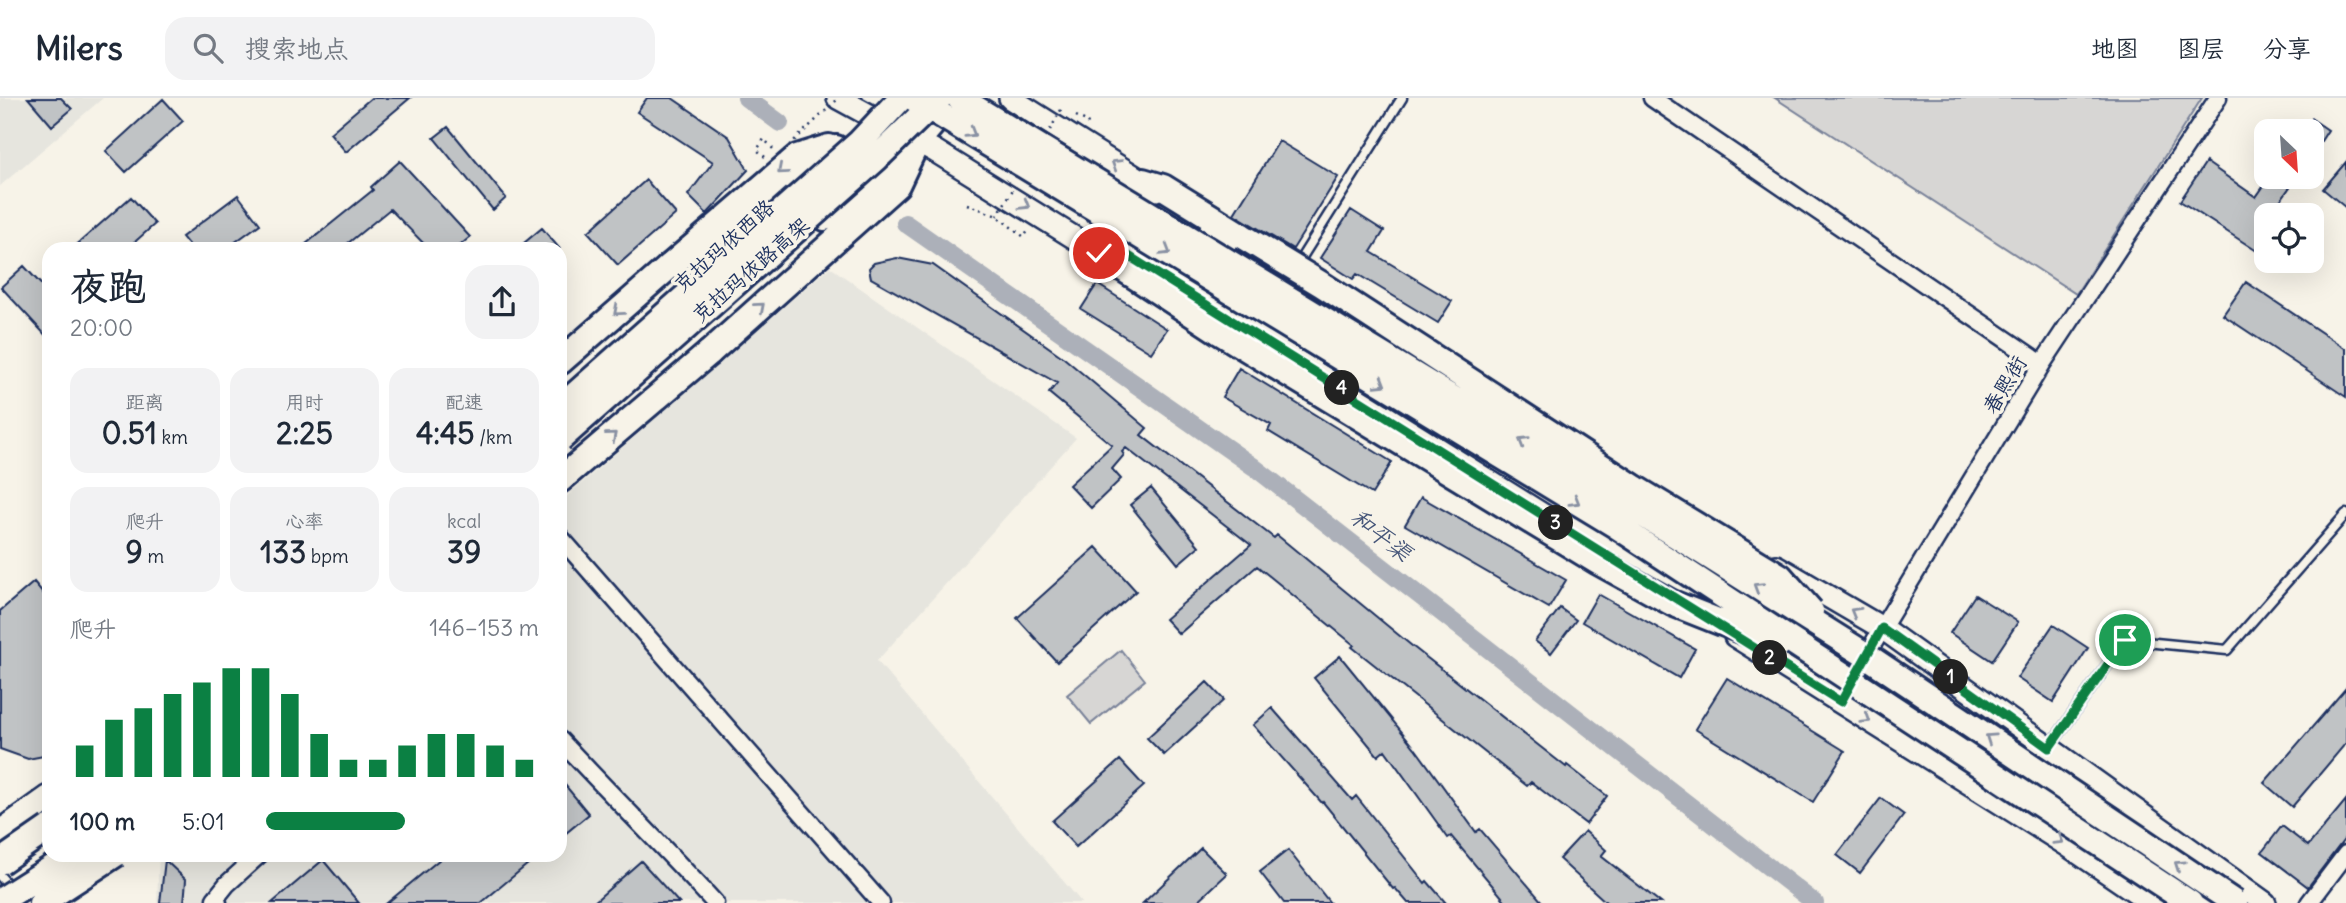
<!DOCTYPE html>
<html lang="zh">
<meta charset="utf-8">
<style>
body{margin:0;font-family:Delius,"LXGW WenKai TC",sans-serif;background:#f2f2f3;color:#1f2937;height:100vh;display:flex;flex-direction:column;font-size:26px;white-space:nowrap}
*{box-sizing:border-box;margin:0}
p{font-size:23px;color:#747a83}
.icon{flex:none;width:38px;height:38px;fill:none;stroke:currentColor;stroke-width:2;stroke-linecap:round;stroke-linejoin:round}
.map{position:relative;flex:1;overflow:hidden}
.drawer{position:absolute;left:42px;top:144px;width:525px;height:620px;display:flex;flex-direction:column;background:#fff;border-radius:21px;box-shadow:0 7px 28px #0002}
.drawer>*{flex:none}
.needle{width:46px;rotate:155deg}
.controls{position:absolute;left:2254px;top:21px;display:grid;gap:14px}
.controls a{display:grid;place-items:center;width:70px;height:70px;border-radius:14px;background:#fff;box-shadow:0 7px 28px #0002;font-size:35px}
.pin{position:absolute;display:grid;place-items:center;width:60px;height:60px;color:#fff;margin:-30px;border:4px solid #fff;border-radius:50%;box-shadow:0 2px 7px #0007}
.km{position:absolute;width:35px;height:35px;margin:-18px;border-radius:50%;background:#222;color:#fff;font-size:19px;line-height:35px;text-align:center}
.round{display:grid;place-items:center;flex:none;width:74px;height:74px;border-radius:21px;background:#f2f2f3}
.head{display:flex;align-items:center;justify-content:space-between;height:119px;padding:0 28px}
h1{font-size:38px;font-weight:800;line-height:52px}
.stats{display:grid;grid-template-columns:repeat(3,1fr);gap:10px;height:119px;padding:7px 28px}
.stats div{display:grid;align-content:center;border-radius:18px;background:#f2f2f3;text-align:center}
.stats b{font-size:30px;font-weight:800}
.stats small{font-size:19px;font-weight:400}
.stats p{font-size:19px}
.chart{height:196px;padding:14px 28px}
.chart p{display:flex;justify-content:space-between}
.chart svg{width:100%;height:126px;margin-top:7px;stroke:#0b8043;stroke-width:6}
ul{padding:0 28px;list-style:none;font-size:23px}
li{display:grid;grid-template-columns:112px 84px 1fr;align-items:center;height:52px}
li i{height:18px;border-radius:9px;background:#0b8043}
header{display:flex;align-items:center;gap:42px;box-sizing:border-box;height:98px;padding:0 35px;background:#fff;border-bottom:2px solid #e0e1e3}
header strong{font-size:33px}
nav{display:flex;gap:38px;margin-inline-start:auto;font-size:24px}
.search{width:490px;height:63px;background:#f2f2f3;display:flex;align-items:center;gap:18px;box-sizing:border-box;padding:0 24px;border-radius:21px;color:#747a83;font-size:26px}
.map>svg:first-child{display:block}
.built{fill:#e6e5de}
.green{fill:#d7d6d4;stroke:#798299;stroke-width:2}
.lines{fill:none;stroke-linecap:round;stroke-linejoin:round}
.canal{stroke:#acb0b9;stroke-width:18}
.building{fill:#c0c3c5;stroke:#1b2f5e;stroke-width:2}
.service-casing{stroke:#1b2f5e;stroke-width:13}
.minor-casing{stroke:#1b2f5e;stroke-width:21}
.secondary-casing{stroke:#1b2f5e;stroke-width:26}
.primary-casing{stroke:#1b2f5e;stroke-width:30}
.trunk-casing{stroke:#1b2f5e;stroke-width:30}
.path{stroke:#1b2f5e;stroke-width:2.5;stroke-dasharray:2 5;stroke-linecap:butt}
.service{stroke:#f7f3e8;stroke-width:8}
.minor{stroke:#f7f3e8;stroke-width:16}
.secondary{stroke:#f7f3e8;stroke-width:21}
.primary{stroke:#f7f3e8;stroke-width:24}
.trunk{stroke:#f7f3e8;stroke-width:24}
.trunk-bridge-casing{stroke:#1b2f5e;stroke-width:30;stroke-linecap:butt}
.path-bridge{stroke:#1b2f5e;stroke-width:2.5;stroke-dasharray:2 5;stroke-linecap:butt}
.trunk-bridge{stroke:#f7f3e8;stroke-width:24}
.oneway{stroke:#8991a3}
.route-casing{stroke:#fff;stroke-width:14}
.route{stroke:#0b8043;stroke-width:9}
.labels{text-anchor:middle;stroke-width:7;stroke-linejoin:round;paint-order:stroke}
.street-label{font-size:21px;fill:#1b2f5e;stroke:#f7f3e8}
.water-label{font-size:23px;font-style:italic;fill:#465679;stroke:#f7f3e8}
</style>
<header>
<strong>Milers</strong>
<div class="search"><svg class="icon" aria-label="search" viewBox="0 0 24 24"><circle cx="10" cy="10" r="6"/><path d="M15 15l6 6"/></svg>搜索地点</div>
<nav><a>地图</a><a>图层</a><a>分享</a></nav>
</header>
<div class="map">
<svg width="2346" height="805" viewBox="0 0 2346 805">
<rect width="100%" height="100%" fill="#f7f3e8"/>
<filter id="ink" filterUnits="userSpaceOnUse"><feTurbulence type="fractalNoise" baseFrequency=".0143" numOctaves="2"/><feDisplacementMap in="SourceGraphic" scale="14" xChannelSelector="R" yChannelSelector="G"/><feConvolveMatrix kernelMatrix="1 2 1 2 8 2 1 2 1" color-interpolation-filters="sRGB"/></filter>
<g filter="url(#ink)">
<path class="built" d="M0,0H103L0,88Z
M830,169L1076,340L877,563L1082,805H157L159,756H560V404Z"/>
<path class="green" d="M1775,0H2202L2076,196Z
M1121,552L1145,582L1091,626L1067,597Z"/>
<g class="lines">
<path class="canal" d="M746,0L780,25
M905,125L1254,369L1815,805"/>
</g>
<path class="building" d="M28,0H61L72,11L52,28Z
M371,0H410L346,54L330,35Z
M647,0H672L729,39L748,72L707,116L688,97L713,64L637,14Z
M163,1L183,23L126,74L106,53Z
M2312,21L2328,32L2312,57Z
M448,29L506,100L493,112L434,40Z
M1279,43L1338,79L1293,151L1234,116Z
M400,63L470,139L457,150H428L390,111L342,150H301L373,92L371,89Z
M2206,64L2256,99L2270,79H2297L2270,117H2266V159L2180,103Z
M2346,64V110L2323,91Z
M646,82L676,116L618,167L588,134Z
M238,97L260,126L227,150H191L182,139Z
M131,99L155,126L128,150H73Z
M1351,112L1384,133L1371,154L1452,203L1438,225L1357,176L1353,181L1320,160Z
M542,130L559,150H518Z
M897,160L933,167L1064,260L1147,330L1141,337L1274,440L1277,437L1412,548L1566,669L1567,667L1607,698L1586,726L1531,684L1527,688L1352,549L1354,547L1257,468L1179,536L1165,521L1251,447L1126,350L1122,354L1124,357L1112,371L1121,381L1091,410L1069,387L1112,347L1049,295L1057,285L871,180L869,170L874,165Z
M24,168L49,195V241L1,189Z
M2246,184L2346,251V299L2223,217Z
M1097,186L1167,231L1151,255L1081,211Z
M1239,270L1392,364L1372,396L1268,333L1271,327L1222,299Z
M1151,390L1199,448L1178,466L1130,407Z
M1421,399L1566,482L1549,510L1405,427Z
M1096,449L1136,493L1057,564L1017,520Z
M34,484L49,502V657L28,661L0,651V513Z
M1598,496L1695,551L1679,580L1582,524Z
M1975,497L2018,524L1992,563L1950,535Z
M1560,510L1576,522L1551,555L1535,543Z
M2053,527L2088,550L2053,604L2017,580Z
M1340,558L1415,650L1476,734L1480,731L1543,805H1507L1451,738L1448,740L1385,652L1378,658L1314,580Z
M1727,580L1845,653L1813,704L1695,631Z
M1207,584L1224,602L1164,657L1147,640Z
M2346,590V645L2292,709L2264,685Z
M1272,610L1352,702L1356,698L1425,785L1427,783L1446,805H1408L1395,790L1393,791L1323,704L1322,705L1253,627Z
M1120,662L1144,688L1076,749L1052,723Z
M560,681L589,716L560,740Z
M1881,700L1904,717L1860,775L1837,757Z
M2346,702V739L2308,789L2262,754L2282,728L2308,748Z
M1585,733L1606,752L1601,758L1661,805H1607L1559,761Z
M1201,750L1227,776L1196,805H1143Z
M1288,752L1330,805H1284L1260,774Z
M446,756H540L481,805H387Z
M165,762L186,782L184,805H160Z
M323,762L359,805H272Z
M641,763L679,805H593Z"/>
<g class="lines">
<defs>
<path id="service" d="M1297,167L1402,0
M2051,647L2125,542L2227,552L2346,416
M0,778L24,805"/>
<path id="minor" d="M1652,0L2042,266
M560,439L881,805
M1848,591L1882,530L2042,266L2218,0
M560,642C611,697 664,749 715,805
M218,805L215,801L227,786L260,756
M2309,805L2346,756"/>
<path id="secondary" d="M838,0L935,53L1099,155H1124L1548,420
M1010,0L1156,92
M1211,131L1286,185L1400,250
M1776,468L1882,530L2265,805
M1735,538L2067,747L2152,805"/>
<path id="primary" d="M825,120L900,60L918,43L955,0
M724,148L836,50
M670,168L797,59L829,49
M709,255L897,87L913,53"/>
<path id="trunk" d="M1143,83L1163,89L1242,138
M1099,155L1221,235
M560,264L670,168
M560,382L709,255
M0,735L49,700"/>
</defs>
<use href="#service" class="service-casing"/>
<use href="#minor" class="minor-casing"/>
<use href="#secondary" class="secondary-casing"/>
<use href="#primary" class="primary-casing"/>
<use href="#trunk" class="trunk-casing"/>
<path class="path" d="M1076,18L1088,24L1087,28
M765,59L757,52L764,41L774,52
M967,106L997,118L1024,139L1028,133"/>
<use href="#service" class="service"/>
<use href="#minor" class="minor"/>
<use href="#secondary" class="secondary"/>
<use href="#primary" class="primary"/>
<use href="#trunk" class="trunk"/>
<defs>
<path id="trunk-bridge" d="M913,0L1615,427L2190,805
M959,0L1618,401L1864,556L2235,805
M1242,138L1321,186L1635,390L1780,478L1811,513
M1221,235L1598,464L1672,505L1778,547
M560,310L860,44L901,0
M560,341L877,60L939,0
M0,764L49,730
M0,803L74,756
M41,805L116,756"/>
</defs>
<use href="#trunk-bridge" class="trunk-bridge-casing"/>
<path class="path-bridge" d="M1050,32L1062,10
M779,57L839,0
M997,118L1015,88"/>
<use href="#trunk-bridge" class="trunk-bridge"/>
</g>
<defs><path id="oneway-chevron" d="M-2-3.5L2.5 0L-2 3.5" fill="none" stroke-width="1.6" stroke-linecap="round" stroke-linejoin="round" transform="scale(1.75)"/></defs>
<g class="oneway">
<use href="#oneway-chevron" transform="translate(971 35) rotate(31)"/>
<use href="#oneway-chevron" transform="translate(1116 66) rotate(-148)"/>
<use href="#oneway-chevron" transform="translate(782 72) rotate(139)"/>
<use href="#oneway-chevron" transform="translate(1025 107) rotate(31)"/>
<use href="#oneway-chevron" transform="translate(1166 153) rotate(31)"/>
<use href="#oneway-chevron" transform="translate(760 209) rotate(-41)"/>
<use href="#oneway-chevron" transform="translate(618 213) rotate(139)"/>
<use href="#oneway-chevron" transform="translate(1381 285) rotate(31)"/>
<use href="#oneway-chevron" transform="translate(612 338) rotate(-41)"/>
<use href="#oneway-chevron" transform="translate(1523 343) rotate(-149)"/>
<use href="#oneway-chevron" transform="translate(1575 403) rotate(31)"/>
<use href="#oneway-chevron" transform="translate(1758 489) rotate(-148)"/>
<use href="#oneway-chevron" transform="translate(1855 514) rotate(-150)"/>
<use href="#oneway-chevron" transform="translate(1866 621) rotate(32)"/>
<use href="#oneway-chevron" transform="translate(1990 640) rotate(-146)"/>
<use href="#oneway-chevron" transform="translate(2059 742) rotate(32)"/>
<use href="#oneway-chevron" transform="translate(2179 767) rotate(-146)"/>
</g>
</g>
<g class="lines" filter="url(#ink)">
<defs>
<path id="route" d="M1099,155H1124L1841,604L1882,530L2049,650L2125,542"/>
</defs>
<use href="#route" class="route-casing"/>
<use href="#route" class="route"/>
</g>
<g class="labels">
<g class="street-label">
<text transform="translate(724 148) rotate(-42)" y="7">克拉玛依西路</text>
<text transform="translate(751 172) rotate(-41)" y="7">克拉玛依路高架</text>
<text transform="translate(2005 287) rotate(-59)" y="7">春熙街</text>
</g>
<g class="water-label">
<text transform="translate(1381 437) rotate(38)" y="8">和平渠</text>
</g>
</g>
</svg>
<div class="controls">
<a><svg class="needle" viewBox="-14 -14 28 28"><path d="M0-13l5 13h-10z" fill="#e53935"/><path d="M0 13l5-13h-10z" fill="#747a83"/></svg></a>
<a><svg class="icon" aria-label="locate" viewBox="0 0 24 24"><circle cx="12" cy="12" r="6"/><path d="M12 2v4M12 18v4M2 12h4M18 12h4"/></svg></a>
</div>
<div class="pin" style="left:2125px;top:542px;background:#1e9e55"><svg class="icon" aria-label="arrive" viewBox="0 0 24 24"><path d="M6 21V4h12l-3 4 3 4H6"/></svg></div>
<div class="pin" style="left:1099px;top:155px;background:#d93025"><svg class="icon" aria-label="check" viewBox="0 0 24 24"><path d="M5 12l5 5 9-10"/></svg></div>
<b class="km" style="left:1951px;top:579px">1</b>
<b class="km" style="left:1770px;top:560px">2</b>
<b class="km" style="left:1556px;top:425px">3</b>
<b class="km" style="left:1342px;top:290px">4</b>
<section class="drawer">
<div class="head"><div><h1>夜跑</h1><p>20:00</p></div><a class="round"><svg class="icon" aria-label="share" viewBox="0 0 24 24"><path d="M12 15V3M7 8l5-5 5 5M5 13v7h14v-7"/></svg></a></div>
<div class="stats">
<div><p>距离</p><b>0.51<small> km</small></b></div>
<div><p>用时</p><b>2:25</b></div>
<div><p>配速</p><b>4:45<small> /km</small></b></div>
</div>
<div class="stats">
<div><p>爬升</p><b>9<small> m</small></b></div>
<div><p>心率</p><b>133<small> bpm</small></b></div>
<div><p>kcal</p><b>39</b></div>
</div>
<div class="chart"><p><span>爬升</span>146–153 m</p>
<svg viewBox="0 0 160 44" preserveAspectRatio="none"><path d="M5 44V33M15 44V24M25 44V20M35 44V15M45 44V11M55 44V6M65 44V6M75 44V15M85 44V29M95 44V38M105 44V38M115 44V33M125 44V29M135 44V29M145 44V33M155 44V38"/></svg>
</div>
<ul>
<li><b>100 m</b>5:01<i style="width:51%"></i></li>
</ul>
</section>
</div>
